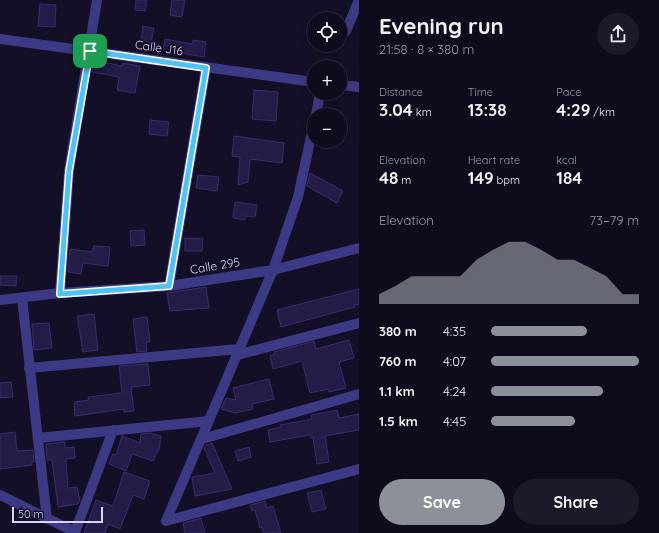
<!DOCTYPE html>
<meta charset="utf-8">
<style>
body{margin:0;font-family:Quicksand,sans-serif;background:#1c1929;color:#f1f3f6;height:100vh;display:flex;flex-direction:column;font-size:15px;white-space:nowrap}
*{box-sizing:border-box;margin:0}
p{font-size:13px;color:#9b9ba3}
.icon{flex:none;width:22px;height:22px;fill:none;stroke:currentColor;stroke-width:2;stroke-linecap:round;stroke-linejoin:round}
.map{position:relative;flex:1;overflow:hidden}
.details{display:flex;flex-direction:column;background:#0e0b1c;width:300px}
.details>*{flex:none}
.fabs{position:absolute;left:307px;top:12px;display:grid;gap:8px}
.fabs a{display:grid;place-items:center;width:40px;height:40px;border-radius:50%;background:#0e0b1c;box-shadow:0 2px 10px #0003,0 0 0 1px #2e2b3b;font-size:20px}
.scale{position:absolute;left:12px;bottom:10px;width:91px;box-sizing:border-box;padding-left:4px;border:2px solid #d9d4ff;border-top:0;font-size:11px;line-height:14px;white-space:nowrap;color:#d9d4ff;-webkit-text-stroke:3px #130f26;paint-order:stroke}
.pin{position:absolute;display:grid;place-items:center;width:34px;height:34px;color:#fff;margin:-17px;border-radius:8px;box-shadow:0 2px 6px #0006}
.round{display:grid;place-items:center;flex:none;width:42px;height:42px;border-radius:21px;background:#1c1929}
.overview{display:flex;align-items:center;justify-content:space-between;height:68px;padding:0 20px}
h1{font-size:22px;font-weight:800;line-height:30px}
.metrics{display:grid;grid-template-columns:repeat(3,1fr);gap:6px;height:68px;padding:4px 20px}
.metrics div{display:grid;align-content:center}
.metrics b{font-size:17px;font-weight:800}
.metrics small{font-size:11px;font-weight:400}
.metrics p{font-size:11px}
.chart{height:112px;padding:8px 20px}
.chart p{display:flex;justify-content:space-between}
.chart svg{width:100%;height:72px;margin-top:4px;fill:#8c9099;opacity:.7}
.primary-button{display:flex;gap:8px;margin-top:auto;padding:8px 20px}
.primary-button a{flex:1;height:46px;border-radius:24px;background:#8c9099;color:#fff;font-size:16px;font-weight:800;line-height:46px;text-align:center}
.primary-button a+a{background:#1c1929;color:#f1f3f6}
ul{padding:0 20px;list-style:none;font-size:13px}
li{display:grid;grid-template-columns:64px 48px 1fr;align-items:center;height:30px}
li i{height:10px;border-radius:5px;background:#8c9099}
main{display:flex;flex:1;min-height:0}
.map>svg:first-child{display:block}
.building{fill:#241b47;stroke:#3b2d73}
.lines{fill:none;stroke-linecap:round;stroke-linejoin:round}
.street{stroke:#3d3a85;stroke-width:10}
.route-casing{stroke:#fff;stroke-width:8}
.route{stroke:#4fc3f7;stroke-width:5}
.labels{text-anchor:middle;stroke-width:4;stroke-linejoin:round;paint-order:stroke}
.street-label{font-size:12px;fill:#d9d4ff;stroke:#130f26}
</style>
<main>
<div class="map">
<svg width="359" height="533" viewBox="0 0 359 533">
<rect width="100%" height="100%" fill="#130f26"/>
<path class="building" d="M136,0H147L145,11L135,10Z
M172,0H185L182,17L170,15Z
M40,4L56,5L55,27L38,26Z
M143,26L154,28L151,43L141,42Z
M165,39L193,44V40L206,42L204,57L163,50Z
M94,60L122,66L123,63L140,66L135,93L117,90L119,77L92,72Z
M254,90L278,92L276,121L252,119Z
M150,120L169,122L167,136L149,134Z
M234,136L284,143L282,163L250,159L248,182L238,185L240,157L232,156Z
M310,173L343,191L337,203L307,186Z
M198,175L219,177L217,191L196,188Z
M235,202L257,205L255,217L245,216V220L233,218Z
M144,230L145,245L131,246L130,231Z
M185,238L203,239L202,251H185Z
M94,246L110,247L108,266L83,263L81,274L68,272L70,249L92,252Z
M0,276H17L16,286L0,285Z
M206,287L209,308L170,311L167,293Z
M359,289V304L354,305L355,307L281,327L277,310Z
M94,314L98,350L83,352L77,316Z
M147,317L150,342H146L147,351L137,352L133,319Z
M49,323L52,348L34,350L32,324Z
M349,340L354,358L339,362L346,388L329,392L328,389L310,393L302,361L273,369L270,356L275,354L274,352L314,341L316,349Z
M148,364L150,385L131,387L134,411L124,412V409L75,416L74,402L89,400L88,397L122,393L119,366Z
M269,379L274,399L252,404L253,409L235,413L221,409L226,398L236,400L233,388Z
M11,382L13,397L0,398V383Z
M337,410L339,418L359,414V430L325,436L329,462L317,464L313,437L311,438L310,435L270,442L268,430L281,427L280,425L312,419L311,415Z
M15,432L17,451L33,450L34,462H32V465L0,469V434Z
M150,433L161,436L159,449L153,461L132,454L126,471L109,464L113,454L116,455L122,436L140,443L141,434Z
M65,442V448L74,447L75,458L66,459L68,488L77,487L80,501L78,504L58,507L52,460H47L46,444Z
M212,443L232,489L195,496L192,477L215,473L204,448L206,445Z
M249,447L251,457L238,461L235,451Z
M124,472L150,481L144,499L133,495L120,529L108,524L105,533H84L96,500L113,506Z
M321,490L326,509L312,512L307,493Z
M265,501L267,508L273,506L281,533H264L262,527L260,528L255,510L252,511L250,505Z
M201,518L205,533H185L183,523Z"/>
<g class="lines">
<path class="street" d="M346,31L359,0
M0,39L314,82
M340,85L359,87
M316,115L320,93
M169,286L206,68
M60,293L69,171L97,0
M22,298L47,519
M0,300L60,293L169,286L273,270L359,248
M237,355L359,323
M29,368L239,349
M38,438L209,421
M202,439L359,394
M0,495L75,532L113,430
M166,521L273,270L298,197L314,123
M166,521L359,469"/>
</g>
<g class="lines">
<defs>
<path id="route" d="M90,51L206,68L169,286L60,294L69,171Z"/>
</defs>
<use href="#route" class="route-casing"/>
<use href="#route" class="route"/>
</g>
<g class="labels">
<g class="street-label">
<text transform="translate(159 48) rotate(8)" y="4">Calle J16</text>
<text transform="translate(215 266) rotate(-9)" y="4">Calle 295</text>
</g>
</g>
</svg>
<div class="fabs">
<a><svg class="icon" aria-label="locate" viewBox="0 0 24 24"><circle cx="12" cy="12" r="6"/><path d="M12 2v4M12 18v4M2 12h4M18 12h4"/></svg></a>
<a>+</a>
<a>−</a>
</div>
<div class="scale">50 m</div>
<div class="pin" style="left:90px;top:51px;background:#1e9e55"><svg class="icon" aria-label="arrive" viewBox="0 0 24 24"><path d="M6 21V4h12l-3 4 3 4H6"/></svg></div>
</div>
<section class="details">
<div class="overview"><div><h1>Evening run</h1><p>21:58 · 8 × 380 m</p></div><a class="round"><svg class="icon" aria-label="share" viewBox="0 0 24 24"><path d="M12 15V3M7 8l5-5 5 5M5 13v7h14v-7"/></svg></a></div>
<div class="metrics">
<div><p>Distance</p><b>3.04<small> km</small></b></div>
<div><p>Time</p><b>13:38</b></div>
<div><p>Pace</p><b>4:29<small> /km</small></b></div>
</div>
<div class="metrics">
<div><p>Elevation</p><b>48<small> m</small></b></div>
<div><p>Heart rate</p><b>149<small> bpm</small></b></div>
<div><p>kcal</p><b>184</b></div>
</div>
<div class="chart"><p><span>Elevation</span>73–79 m</p>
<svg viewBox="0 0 160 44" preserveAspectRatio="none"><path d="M0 44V38L10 33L20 27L30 27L40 27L50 27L60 17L70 11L80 6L90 6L100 11L110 17L120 17L130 22L140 27L150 38L160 38V44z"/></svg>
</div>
<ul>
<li><b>380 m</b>4:35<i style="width:65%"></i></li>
<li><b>760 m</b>4:07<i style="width:100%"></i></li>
<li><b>1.1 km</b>4:24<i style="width:76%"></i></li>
<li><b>1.5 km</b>4:45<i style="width:57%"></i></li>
</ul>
<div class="primary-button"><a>Save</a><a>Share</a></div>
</section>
</main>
